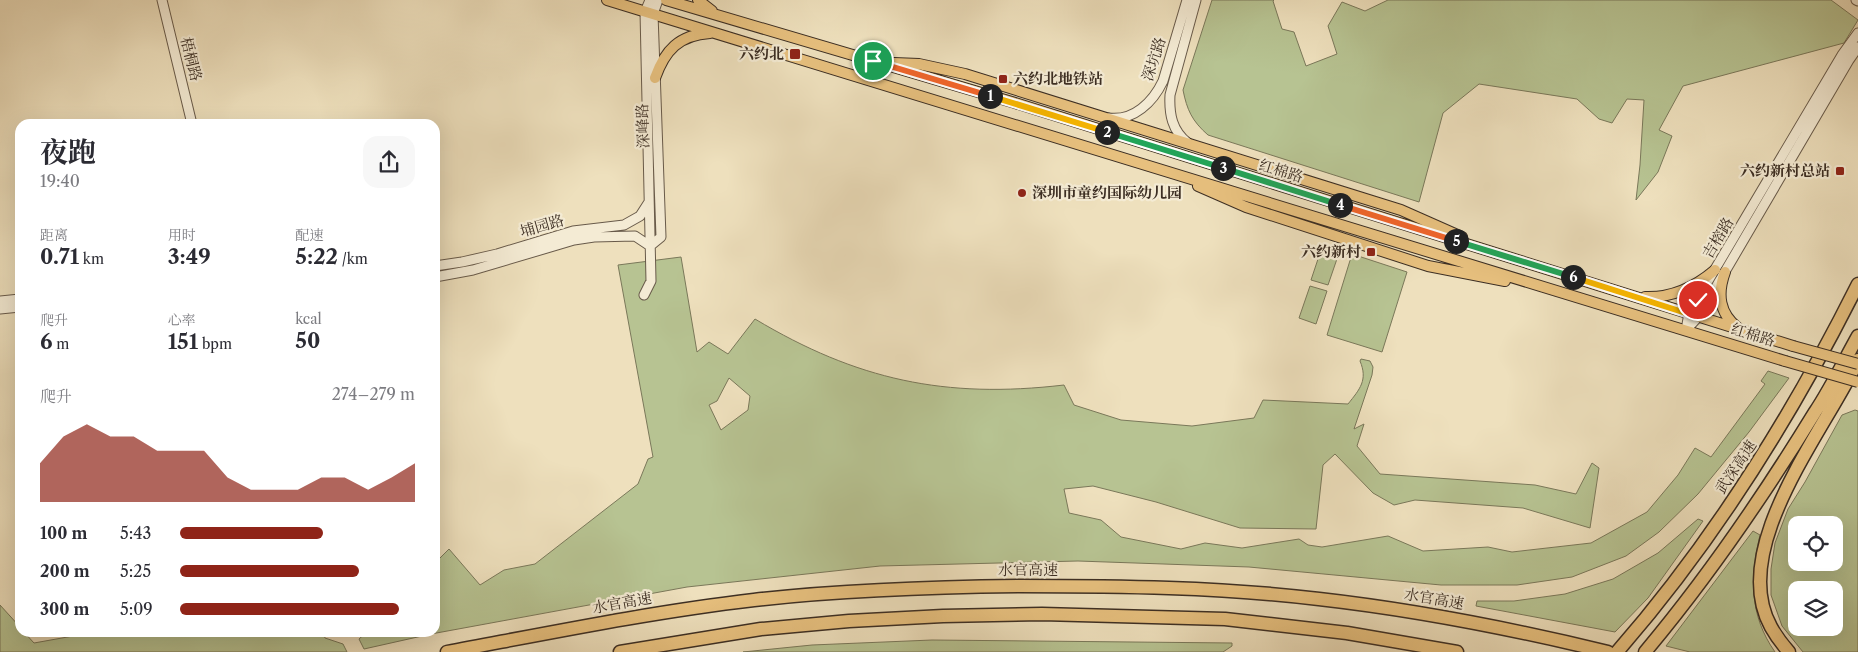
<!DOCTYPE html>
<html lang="zh">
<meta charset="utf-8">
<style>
body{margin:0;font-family:"Libre Caslon Text","Noto Serif SC",serif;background:#f7f7f7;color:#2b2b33;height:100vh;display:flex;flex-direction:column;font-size:19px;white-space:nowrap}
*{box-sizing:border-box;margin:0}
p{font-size:16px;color:#7c7c81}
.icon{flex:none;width:28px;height:28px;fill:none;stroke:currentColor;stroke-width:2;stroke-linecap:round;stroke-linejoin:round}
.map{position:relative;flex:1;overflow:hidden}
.sheet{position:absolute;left:15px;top:119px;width:425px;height:518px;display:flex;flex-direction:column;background:#fff;border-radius:15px;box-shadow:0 5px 20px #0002}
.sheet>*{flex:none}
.buttons{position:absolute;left:1788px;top:516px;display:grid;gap:10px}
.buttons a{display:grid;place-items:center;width:55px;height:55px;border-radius:10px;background:#fff;box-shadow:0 5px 20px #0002;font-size:25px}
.pin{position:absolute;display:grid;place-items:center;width:42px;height:42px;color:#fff;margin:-21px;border:2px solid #fff;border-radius:50%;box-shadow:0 1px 5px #0007}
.km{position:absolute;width:25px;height:25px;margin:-12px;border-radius:50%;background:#222;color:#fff;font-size:14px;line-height:25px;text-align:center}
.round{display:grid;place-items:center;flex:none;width:52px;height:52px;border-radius:15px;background:#f7f7f7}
.summary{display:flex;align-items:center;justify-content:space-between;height:85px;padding:0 25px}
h1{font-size:28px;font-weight:700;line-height:38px}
.figures{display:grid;grid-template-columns:repeat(3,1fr);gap:8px;height:85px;padding:5px 25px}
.figures div{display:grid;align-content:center}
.figures b{font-size:21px;font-weight:700}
.figures small{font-size:14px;font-weight:400}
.figures p{font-size:14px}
.chart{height:140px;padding:10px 25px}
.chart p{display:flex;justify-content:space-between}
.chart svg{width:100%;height:90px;margin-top:5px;fill:#8f2418;opacity:.7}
ul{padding:0 25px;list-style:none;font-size:16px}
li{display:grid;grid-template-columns:80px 60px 1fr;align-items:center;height:38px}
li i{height:12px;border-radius:6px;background:#8f2418}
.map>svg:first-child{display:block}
.green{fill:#b7c392;stroke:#7a785a;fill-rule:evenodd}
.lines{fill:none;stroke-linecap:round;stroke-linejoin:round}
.minor-casing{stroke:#685a4a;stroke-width:11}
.major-casing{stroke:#3c2e23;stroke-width:12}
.highway-casing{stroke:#3c2e23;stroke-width:15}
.minor{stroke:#f4ebd4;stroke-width:9}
.major{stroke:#e7c07e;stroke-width:10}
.highway{stroke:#e7c07e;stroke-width:12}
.major-bridge-casing{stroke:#3c2e23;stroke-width:12;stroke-linecap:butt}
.major-bridge{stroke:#e7c07e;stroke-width:10}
.split-1-casing{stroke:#fff;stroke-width:10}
.split-2-casing{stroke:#fff;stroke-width:10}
.split-3-casing{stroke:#fff;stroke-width:10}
.split-4-casing{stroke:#fff;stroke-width:10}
.split-5-casing{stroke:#fff;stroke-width:10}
.split-6-casing{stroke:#fff;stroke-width:10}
.split-7-casing{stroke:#fff;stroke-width:10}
.split-1{stroke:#f0652b;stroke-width:6}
.split-2{stroke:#f5b400;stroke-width:6}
.split-3{stroke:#22a559;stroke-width:6}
.split-4{stroke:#22a559;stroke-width:6}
.split-5{stroke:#f0652b;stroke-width:6}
.split-6{stroke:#22a559;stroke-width:6}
.split-7{stroke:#f5b400;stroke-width:6}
.poi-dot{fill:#8f2418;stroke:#f4ebd4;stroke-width:2}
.labels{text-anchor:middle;stroke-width:4.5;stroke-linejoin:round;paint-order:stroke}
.poi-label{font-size:15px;font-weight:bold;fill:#3c2e23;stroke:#f4ebd4;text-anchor:end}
.street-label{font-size:15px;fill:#3c2e23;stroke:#f4ebd4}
</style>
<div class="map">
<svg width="1858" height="652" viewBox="0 0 1858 652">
<rect width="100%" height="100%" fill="#eee0bd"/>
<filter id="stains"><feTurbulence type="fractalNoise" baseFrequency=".004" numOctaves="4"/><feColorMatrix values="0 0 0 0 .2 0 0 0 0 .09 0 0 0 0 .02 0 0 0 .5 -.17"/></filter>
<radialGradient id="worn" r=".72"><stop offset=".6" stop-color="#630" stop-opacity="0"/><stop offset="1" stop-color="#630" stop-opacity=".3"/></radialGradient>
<path class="green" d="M1212,0H1274L1273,1L1282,29L1294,32L1306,66L1337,54L1328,26L1342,2L1365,11L1388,0H1831L1858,20L1844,43L1683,86L1659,130L1672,136L1658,172L1636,200L1640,165L1644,100L1627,99L1612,123L1599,119L1577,99L1479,84L1443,113L1419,202L1208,135C1192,121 1187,110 1183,90Z
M1322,247L1339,253L1328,285L1311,280Z
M1352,254L1407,272L1382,352L1327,335Z
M681,257L697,352L709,342L728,354L755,319C857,380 945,399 1064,385L1074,405L1121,420L1192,426L1254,418L1263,400L1348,404C1360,389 1368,380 1360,361L1361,359L1370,361L1373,367L1372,375L1354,429L1364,424L1357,446L1380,474L1535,485L1576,494L1592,463L1599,468L1590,528L1523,508L1415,500L1394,505L1373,493L1335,454L1323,465L1316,529L1240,528L1156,502L1093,486L1064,489L1069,513L1101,520L1121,537L1181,549L1205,543L1242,548L1299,539L1308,545L1322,547L1388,536L1423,551L1488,547L1512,552L1591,543L1647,512L1678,475L1695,448L1711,457L1765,384L1761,381L1768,371L1789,378L1749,432L1698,494L1659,532L1626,556L1572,577L1517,585H1441L1249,567L1078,561L880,566L687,587L431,634L364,649L359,639L368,631H435V563L449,549L480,585L504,570L535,564L638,484L648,459L653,457L618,265ZM729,378L750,396L748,410L721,430L709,405L717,401Z
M1310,286L1327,291L1316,324L1299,318Z
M1855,410L1858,411V652H1803L1782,626L1771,595V569L1775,543L1788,509L1805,482L1842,415ZM1796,525H1834V562H1796ZM1796,590H1834V628H1796Z
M1698,519L1703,521L1648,598L1615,632L1476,606L1477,601H1514L1565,594L1613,579L1658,553Z
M1753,531L1760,535C1750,577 1749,615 1775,652H1690L1666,646Z
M0,605L20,627V631H23L34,643L101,631H322L325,638L343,644L347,652H0Z
M932,640L1232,643V646L1223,652H743L812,645Z"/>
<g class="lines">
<defs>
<path id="minor" d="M162,0L192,124
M1856,0L1858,1
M1109,118C1134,121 1153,102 1163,81L1187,0
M1188,143C1172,131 1169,114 1170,95L1196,0
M650,246L661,237L653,14L658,0
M435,266L462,262L497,254L573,231L624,225L640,216L649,202
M435,277L473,270L574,240L594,237L635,236L650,246
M644,295L651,281L645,12L650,0
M0,301L20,299
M0,309L20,307
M1686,330L1689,313L1842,55L1858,33
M1686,330L1699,316L1849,60L1858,47"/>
<path id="major" d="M607,0L1785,361
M666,0L1012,102L1793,346
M698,0L712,11
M894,63L919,64L965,74L1401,210L1462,237
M655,78C665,50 679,35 710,33
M1198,186L1246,207L1428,266L1505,281
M1725,272C1717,294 1719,313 1738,328
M1645,297C1671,298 1695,287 1715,270"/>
<path id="highway" d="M447,652C549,633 651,612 754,600C842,590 931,587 1019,586C1119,586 1219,587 1319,599C1416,610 1513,629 1608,652
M620,652L761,629L849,621L943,616L1042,614L1225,619L1347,633L1457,652
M1617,652C1714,541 1792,416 1858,284
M1645,652C1708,577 1764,495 1815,412C1831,388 1844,361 1858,336
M1789,652C1782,644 1776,636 1771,627C1727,548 1826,429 1858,360"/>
</defs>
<use href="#minor" class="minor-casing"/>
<use href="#major" class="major-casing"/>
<use href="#highway" class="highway-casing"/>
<use href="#minor" class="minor"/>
<use href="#major" class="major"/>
<use href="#highway" class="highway"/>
<defs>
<path id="major-bridge" d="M1793,346L1858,364
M1785,361L1858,382"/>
</defs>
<use href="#major-bridge" class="major-bridge-casing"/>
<use href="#major-bridge" class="major-bridge"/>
</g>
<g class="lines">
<defs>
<path id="split-1" d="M873,61L990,96"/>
<path id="split-2" d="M990,96L1107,132"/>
<path id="split-3" d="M1107,132L1223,168"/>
<path id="split-4" d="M1223,168L1340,205"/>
<path id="split-5" d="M1340,205L1456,241"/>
<path id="split-6" d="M1456,241L1573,277"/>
<path id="split-7" d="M1573,277L1689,314L1698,300"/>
</defs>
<use href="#split-1" class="split-1-casing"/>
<use href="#split-2" class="split-2-casing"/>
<use href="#split-3" class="split-3-casing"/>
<use href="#split-4" class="split-4-casing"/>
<use href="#split-5" class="split-5-casing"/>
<use href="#split-6" class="split-6-casing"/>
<use href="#split-7" class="split-7-casing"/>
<use href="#split-1" class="split-1"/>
<use href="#split-2" class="split-2"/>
<use href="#split-3" class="split-3"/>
<use href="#split-4" class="split-4"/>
<use href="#split-5" class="split-5"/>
<use href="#split-6" class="split-6"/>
<use href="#split-7" class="split-7"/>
</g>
<g class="poi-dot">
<rect x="789" y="48" width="12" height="12" rx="2.5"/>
<rect x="998" y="74" width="10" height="10" rx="2.5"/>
<rect x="1835" y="166" width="10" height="10" rx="2.5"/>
<circle cx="1022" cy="193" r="5"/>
<rect x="1366" y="247" width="10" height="10" rx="2.5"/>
</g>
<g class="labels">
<g class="poi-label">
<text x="784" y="59">六约北</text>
<text x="1013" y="84" text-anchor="start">六约北地铁站</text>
<text x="1830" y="176">六约新村总站</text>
<text x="1032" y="198" text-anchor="start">深圳市童约国际幼儿园</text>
<text x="1361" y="257">六约新村</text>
</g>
<g class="street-label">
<text transform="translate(191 59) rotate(76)" y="5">梧桐路</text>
<text transform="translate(1154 59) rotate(-72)" y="5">深坑路</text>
<text transform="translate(643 126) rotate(-92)" y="5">深峰路</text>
<text transform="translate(1281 171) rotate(17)" y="5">红棉路</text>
<text transform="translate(542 226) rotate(-16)" y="5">埔园路</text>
<text transform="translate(1718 238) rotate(-59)" y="5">吉榕路</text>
<text transform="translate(1753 335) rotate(17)" y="5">红棉路</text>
<text transform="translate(1736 467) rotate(-56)" y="5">武深高速</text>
<text x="1028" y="575">水官高速</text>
<text transform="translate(1434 599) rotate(10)" y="5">水官高速</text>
<text transform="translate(622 603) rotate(-10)" y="5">水官高速</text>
</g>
</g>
<rect width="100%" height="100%" filter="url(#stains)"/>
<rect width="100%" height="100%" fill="url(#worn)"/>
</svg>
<div class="buttons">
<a><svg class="icon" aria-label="locate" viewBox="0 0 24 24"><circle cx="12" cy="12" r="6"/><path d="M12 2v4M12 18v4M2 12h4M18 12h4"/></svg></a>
<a><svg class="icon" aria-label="layers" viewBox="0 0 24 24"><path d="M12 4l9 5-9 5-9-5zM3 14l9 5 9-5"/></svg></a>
</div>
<div class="pin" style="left:873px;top:61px;background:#1e9e55"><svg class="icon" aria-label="arrive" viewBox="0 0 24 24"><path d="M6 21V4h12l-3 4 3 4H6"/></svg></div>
<div class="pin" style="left:1698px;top:300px;background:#d93025"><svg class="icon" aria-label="check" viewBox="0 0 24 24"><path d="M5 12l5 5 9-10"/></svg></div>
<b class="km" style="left:990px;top:96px">1</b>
<b class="km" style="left:1107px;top:132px">2</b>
<b class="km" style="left:1223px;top:168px">3</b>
<b class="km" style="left:1340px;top:205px">4</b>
<b class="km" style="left:1456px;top:241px">5</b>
<b class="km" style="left:1573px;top:277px">6</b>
<section class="sheet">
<div class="summary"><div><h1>夜跑</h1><p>19:40</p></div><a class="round"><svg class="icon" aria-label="share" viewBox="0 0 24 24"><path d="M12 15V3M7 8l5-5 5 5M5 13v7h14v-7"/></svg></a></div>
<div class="figures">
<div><p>距离</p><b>0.71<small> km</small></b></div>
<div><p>用时</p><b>3:49</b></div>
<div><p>配速</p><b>5:22<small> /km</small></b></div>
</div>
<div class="figures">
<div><p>爬升</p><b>6<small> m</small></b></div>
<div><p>心率</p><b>151<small> bpm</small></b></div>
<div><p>kcal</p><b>50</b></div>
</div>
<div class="chart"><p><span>爬升</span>274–279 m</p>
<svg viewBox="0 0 160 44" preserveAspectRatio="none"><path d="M0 44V25L10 12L20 6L30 12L40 12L50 19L60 19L70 19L80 32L90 38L100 38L110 38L120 32L130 32L140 38L150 32L160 25V44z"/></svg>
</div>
<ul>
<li><b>100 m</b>5:43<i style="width:61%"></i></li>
<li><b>200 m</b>5:25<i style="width:76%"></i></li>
<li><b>300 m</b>5:09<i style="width:93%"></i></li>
</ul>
</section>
</div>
